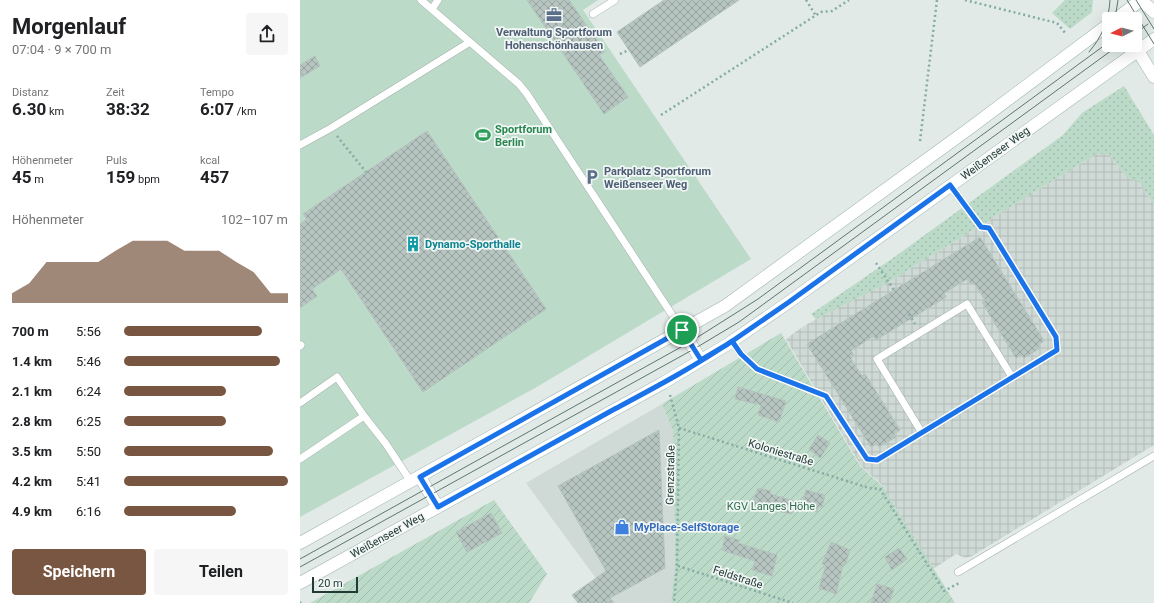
<!DOCTYPE html>
<html lang="de">
<meta charset="utf-8">
<style>
body{margin:0;font-family:Roboto,sans-serif;background:#f6f6f6;color:#202124;height:100vh;display:flex;flex-direction:column;font-size:15px;white-space:nowrap}
*{box-sizing:border-box;margin:0}
p{font-size:13px;color:#757577}
.icon{flex:none;width:22px;height:22px;fill:none;stroke:currentColor;stroke-width:2;stroke-linecap:round;stroke-linejoin:round}
.map{position:relative;flex:1;overflow:hidden}
.panel{display:flex;flex-direction:column;background:#fff;width:300px}
.panel>*{flex:none}
.needle{width:26px;rotate:264deg}
.controls{position:absolute;left:802px;top:12px;display:grid;gap:8px}
.controls a{display:grid;place-items:center;width:40px;height:40px;border-radius:4px;background:#fff;box-shadow:0 4px 16px #0002;font-size:20px}
.scale{position:absolute;left:12px;bottom:10px;width:46px;box-sizing:border-box;padding-left:4px;border:2px solid #233936;border-top:0;font-size:11px;line-height:14px;white-space:nowrap;color:#233936;-webkit-text-stroke:3px #f1f7f5;paint-order:stroke}
.pin{position:absolute;display:grid;place-items:center;width:34px;height:34px;color:#fff;margin:-17px;border:2px solid #fff;border-radius:50%;box-shadow:0 1px 4px #0007}
.round{display:grid;place-items:center;flex:none;width:42px;height:42px;border-radius:4px;background:#f6f6f6}
.head{display:flex;align-items:center;justify-content:space-between;height:68px;padding:0 12px}
h1{font-size:22px;font-weight:700;line-height:30px}
.metrics{display:grid;grid-template-columns:repeat(3,1fr);gap:6px;height:68px;padding:4px 12px}
.metrics div{display:grid;align-content:center}
.metrics b{font-size:17px;font-weight:700}
.metrics small{font-size:11px;font-weight:400}
.metrics p{font-size:11px}
.chart{height:112px;padding:8px 12px}
.chart p{display:flex;justify-content:space-between}
.chart svg{width:100%;height:72px;margin-top:4px;fill:#795641;opacity:.7}
.action{display:flex;gap:8px;margin-top:auto;padding:8px 12px}
.action a{flex:1;height:46px;border-radius:4px;background:#795641;color:#fff;font-size:16px;font-weight:700;line-height:46px;text-align:center}
.action a+a{background:#f6f6f6;color:#202124}
ul{padding:0 12px;list-style:none;font-size:13px}
li{display:grid;grid-template-columns:64px 48px 1fr;align-items:center;height:30px}
li i{height:10px;border-radius:5px;background:#795641}
main{display:flex;flex:1;min-height:0}
.map>svg:first-child{display:block}
.built{fill:#cfdad7}
.industrial{fill:url(#industrial-grid)}
.grass{fill:url(#grass-dots)}
.garden{fill:url(#garden-furrows)}
.pitch{fill:#bcdac8}
.building{fill:url(#building-cross-hatch);stroke:#b4c3bf}
.lines{fill:none;stroke-linecap:round;stroke-linejoin:round}
.service-casing{stroke:#a4b1ae;stroke-width:8}
.tertiary-casing{stroke:#a4b1ae;stroke-width:13}
.secondary-casing{stroke:#a1b5b1;stroke-width:13}
.path{stroke:#84aba4;stroke-width:2.5;stroke-dasharray:2 3;stroke-linecap:butt}
.service{stroke:#fff;stroke-width:7}
.tertiary{stroke:#fff;stroke-width:12}
.secondary{stroke:#fff;stroke-width:12}
.tram{stroke:#5d7572;stroke-width:1}
.route-casing{stroke:#fff;stroke-width:8}
.route{stroke:#1a73e8;stroke-width:5}
.labels{text-anchor:middle;stroke-width:3.5;stroke-linejoin:round;paint-order:stroke}
.service-label{font-size:11px;font-weight:bold;fill:#4e5e75;stroke:#f1f7f5}
.leisure-label{font-size:11px;font-weight:bold;fill:#27864d;stroke:#f1f7f5;text-anchor:start}
.street-label{font-size:11px;fill:#233936;stroke:#f1f7f5}
.culture-label{font-size:11px;font-weight:bold;fill:#0d838f;stroke:#f1f7f5;text-anchor:start}
.park-label{font-size:11px;fill:#316d50;stroke:#f1f7f5}
.shop-label{font-size:11px;font-weight:bold;fill:#366cbe;stroke:#f1f7f5;text-anchor:start}
</style>
<main>
<section class="panel">
<div class="head"><div><h1>Morgenlauf</h1><p>07:04 · 9 × 700 m</p></div><a class="round"><svg class="icon" aria-label="share" viewBox="0 0 24 24"><path d="M12 15V3M7 8l5-5 5 5M5 13v7h14v-7"/></svg></a></div>
<div class="metrics">
<div><p>Distanz</p><b>6.30<small> km</small></b></div>
<div><p>Zeit</p><b>38:32</b></div>
<div><p>Tempo</p><b>6:07<small> /km</small></b></div>
</div>
<div class="metrics">
<div><p>Höhenmeter</p><b>45<small> m</small></b></div>
<div><p>Puls</p><b>159<small> bpm</small></b></div>
<div><p>kcal</p><b>457</b></div>
</div>
<div class="chart"><p><span>Höhenmeter</span>102–107 m</p>
<svg viewBox="0 0 160 44" preserveAspectRatio="none"><path d="M0 44V38L10 32L20 19L30 19L40 19L50 19L60 12L70 6L80 6L90 6L100 12L110 12L120 12L130 19L140 25L150 38L160 38V44z"/></svg>
</div>
<ul>
<li><b>700 m</b>5:56<i style="width:84%"></i></li>
<li><b>1.4 km</b>5:46<i style="width:95%"></i></li>
<li><b>2.1 km</b>6:24<i style="width:62%"></i></li>
<li><b>2.8 km</b>6:25<i style="width:62%"></i></li>
<li><b>3.5 km</b>5:50<i style="width:91%"></i></li>
<li><b>4.2 km</b>5:41<i style="width:100%"></i></li>
<li><b>4.9 km</b>6:16<i style="width:68%"></i></li>
</ul>
<div class="action"><a>Speichern</a><a>Teilen</a></div>
</section>
<div class="map">
<svg width="854" height="603" viewBox="0 0 854 603">
<defs>
<pattern id="industrial-grid" width="8" height="8" patternUnits="userSpaceOnUse"><rect width="8" height="8" fill="#cfdad7"/><path d="M0 4h8M4 0v8" fill="none" stroke="#b1bcb9"/></pattern>
<pattern id="grass-dots" width="8" height="8" patternUnits="userSpaceOnUse"><rect width="8" height="8" fill="#bcdac8"/><path d="M2 2h.1M6 6h.1" fill="none" stroke="#a1bcac" stroke-width="1.8" stroke-linecap="round"/></pattern>
<pattern id="garden-furrows" width="10" height="10" patternUnits="userSpaceOnUse"><rect width="10" height="10" fill="#bcdac8"/><path d="M-1 1l2-2M0 10L10 0M9 11l2-2" fill="none" stroke="#a1bcac"/></pattern>
<pattern id="building-cross-hatch" width="8" height="8" patternUnits="userSpaceOnUse"><rect width="8" height="8" fill="#b7c5c1"/><path d="M0 0l8 8M0 8l8-8" fill="none" stroke="#94a19e"/></pattern>
</defs>
<rect width="100%" height="100%" fill="#e1eae7"/>
<path class="built" d="M362,404L373,431L375,567L371,603H314L226,483Z"/>
<path class="industrial" d="M796,154H809L827,178L837,180L841,184L854,205V445L672,556L665,558L656,554L633,569L582,485L561,466L486,339L498,330L516,319L587,283Z"/>
<path class="grass" d="M765,0H793L792,12L770,29L752,13Z
M824,86L854,135V205L841,184L836,180L827,178L809,154H796L587,283L516,319L511,314L593,258L763,135L782,113Z"/>
<path class="garden" d="M481,333L560,466L583,487L655,603H371L375,567L373,431L362,404Z
M194,500L247,574L229,603H10Z"/>
<path class="pitch" d="M0,0H298L283,10L451,259L235,388L0,517Z"/>
<path class="building" d="M227,0H269L305,52L299,55L328,97L304,114Z
M364,0H439L340,67L317,32Z
M15,56L20,66L0,78V65Z
M127,131L246,309L123,392L41,269L12,289L17,296L0,308V224L7,219L3,214Z
M680,237L744,341L738,345L740,348L724,358L722,355L716,358L682,302L685,300L674,283H670L667,279L644,293L646,297L576,340L573,336L551,351L554,355L551,359L562,376L565,374L600,430L594,434L596,437L579,447L577,444L571,447L507,344Z
M438,387L486,401L479,422L458,415L461,405L435,399Z
M359,430L365,568L310,598L314,603H278L272,595L306,571L258,486Z
M518,435L530,443L520,458L509,449Z
M458,488L471,491L470,494L495,501L492,514L471,510L452,504Z
M506,490L525,495L522,507H518L517,512L501,508Z
M191,513L202,533L167,552L156,532Z
M425,536L439,540L438,543L477,555L472,576L452,570L455,561L422,550Z
M531,542L550,550L545,565H543L536,594L519,588L526,565L522,564Z
M599,548L607,559L592,570L585,557Z
M577,584L594,589L589,603H571Z"/>
<g class="lines">
<defs>
<path id="service" d="M121,0L219,84L227,94L382,330
M132,9L138,0
M293,14L315,0
M0,145L31,128L170,42
M432,341L441,354L457,369L526,396L567,459L577,460L757,350L756,337L689,228L681,227L650,185
M0,346L1,345
M0,403L37,377L64,416L0,459
M64,416L86,444L111,482
M622,433L577,359L667,304L712,377
M658,572L854,456"/>
<path id="tertiary" d="M838,51L854,77"/>
<path id="secondary" d="M841,0L854,12
M816,19L841,0
M382,330L401,360
M120,477L138,507
M0,543L425,306L670,128L809,24
M0,583L363,383L428,344L489,302L854,39"/>
</defs>
<use href="#service" class="service-casing"/>
<use href="#tertiary" class="tertiary-casing"/>
<use href="#secondary" class="secondary-casing"/>
<path class="path" d="M506,0L516,16
M665,0L757,23L766,34
M320,54L329,50
M361,115L521,12L532,11L549,0
M37,136L66,172
M620,141L637,0
M576,263L594,290
M609,314L615,324
M370,395L379,428L377,566L374,603
M379,428L569,488L580,489L644,591L659,583
M378,566L493,603
M0,602L1,603"/>
<use href="#service" class="service"/>
<use href="#tertiary" class="tertiary"/>
<use href="#secondary" class="secondary"/>
<path class="tram" d="M827,0L854,44
M836,0L854,29
M815,19L818,0
M835,34L848,24
M789,52C802,37 809,20 810,0
M0,559L390,342L458,299L809,42
M0,567L394,349L439,322L819,45"/>
</g>
<g class="lines">
<defs>
<path id="route" d="M382,330L120,477L138,507C196,475 253,443 311,411C352,389 394,367 432,341L441,354L457,369L526,396L567,459L577,460L757,350L756,337L689,228L681,227L650,185L489,302L428,344L401,360L382,330"/>
</defs>
<use href="#route" class="route-casing"/>
<use href="#route" class="route"/>
</g>
<defs>
<symbol id="office-bare" viewBox="-9 -9 18 18"><path d="M-6-3h4V-5.5h4V-3h4V5H-6ZM-1-4.5V-3h2v-1.5ZM-6 0V1H6V0Z" fill="#5c6f8a" stroke="#f1f7f5" stroke-width="2.5" paint-order="stroke"/></symbol>
<symbol id="stadium-bare" viewBox="-9 -9 18 18"><path d="M0-5a6.5 5 0 1 0 0 10a6.5 5 0 1 0 0-10ZM-3.5-1.8h7v3.6h-7Z" fill="#2e9e5b" stroke="#f1f7f5" stroke-width="2.5" paint-order="stroke"/></symbol>
<symbol id="parking-bare" viewBox="-9 -9 18 18"><path d="M-3.5-5.5H1a3.5 3.5 0 0 1 0 7H-1V5.5H-3.5ZM-1-3.4V-.6H.8a1.4 1.4 0 0 0 0-2.8Z" fill="#5c6f8a" stroke="#f1f7f5" stroke-width="2.5" paint-order="stroke"/></symbol>
<symbol id="building-bare" viewBox="-9 -9 18 18"><path d="M-4-6H4V6H1V3H-1V6H-4ZM-2.5-4.3h1.7v1.8h-1.7ZM.8-4.3h1.7v1.8H.8ZM-2.5-1h1.7V.8h-1.7ZM.8-1h1.7V.8H.8Z" fill="#0f9aa8" stroke="#f1f7f5" stroke-width="2.5" paint-order="stroke"/></symbol>
<symbol id="shop-bare" viewBox="-9 -9 18 18"><path d="M-5-2.5h2.3a2.7 3.5 0 0 1 5.4 0H5L5.5 6h-11ZM-1.5-2.5h3a1.5 2.3 0 0 0-3 0Z" fill="#3f7fe0" stroke="#f1f7f5" stroke-width="2.5" paint-order="stroke"/></symbol>
</defs>
<g fill-rule="evenodd">
<use href="#office-bare" x="243" y="4" width="22" height="22"/>
<use href="#stadium-bare" x="172" y="124" width="22" height="22"/>
<use href="#parking-bare" x="281" y="166" width="22" height="22"/>
<use href="#building-bare" x="102" y="233" width="22" height="22"/>
<use href="#shop-bare" x="311" y="516" width="22" height="22"/>
</g>
<g class="labels">
<g class="service-label">
<text x="254" y="36">Verwaltung Sportforum<tspan x="254" dy="13">Hohenschönhausen</tspan></text>
<text x="304" y="175" text-anchor="start">Parkplatz Sportforum<tspan x="304" dy="13">Weißenseer Weg</tspan></text>
</g>
<g class="leisure-label">
<text x="195" y="133">Sportforum<tspan x="195" dy="13">Berlin</tspan></text>
</g>
<g class="street-label">
<text transform="translate(695 153) rotate(-36)" y="4">Weißenseer Weg</text>
<text transform="translate(481 452) rotate(17)" y="4">Koloniestraße</text>
<text transform="translate(370 475) rotate(-89)" y="4">Grenzstraße</text>
<text transform="translate(87 535) rotate(-29)" y="4">Weißenseer Weg</text>
<text transform="translate(438 577) rotate(18)" y="4">Feldstraße</text>
</g>
<g class="culture-label">
<text x="125" y="248">Dynamo-Sporthalle</text>
</g>
<g class="park-label">
<text x="471" y="510">KGV Langes Höhe</text>
</g>
<g class="shop-label">
<text x="334" y="531">MyPlace-SelfStorage</text>
</g>
</g>
</svg>
<div class="controls">
<a><svg class="needle" viewBox="-14 -14 28 28"><path d="M0-13l5 13h-10z" fill="#e53935"/><path d="M0 13l5-13h-10z" fill="#757577"/></svg></a>
</div>
<div class="scale">20 m</div>
<div class="pin" style="left:382px;top:330px;background:#1e9e55"><svg class="icon" aria-label="arrive" viewBox="0 0 24 24"><path d="M6 21V4h12l-3 4 3 4H6"/></svg></div>
</div>
</main>
